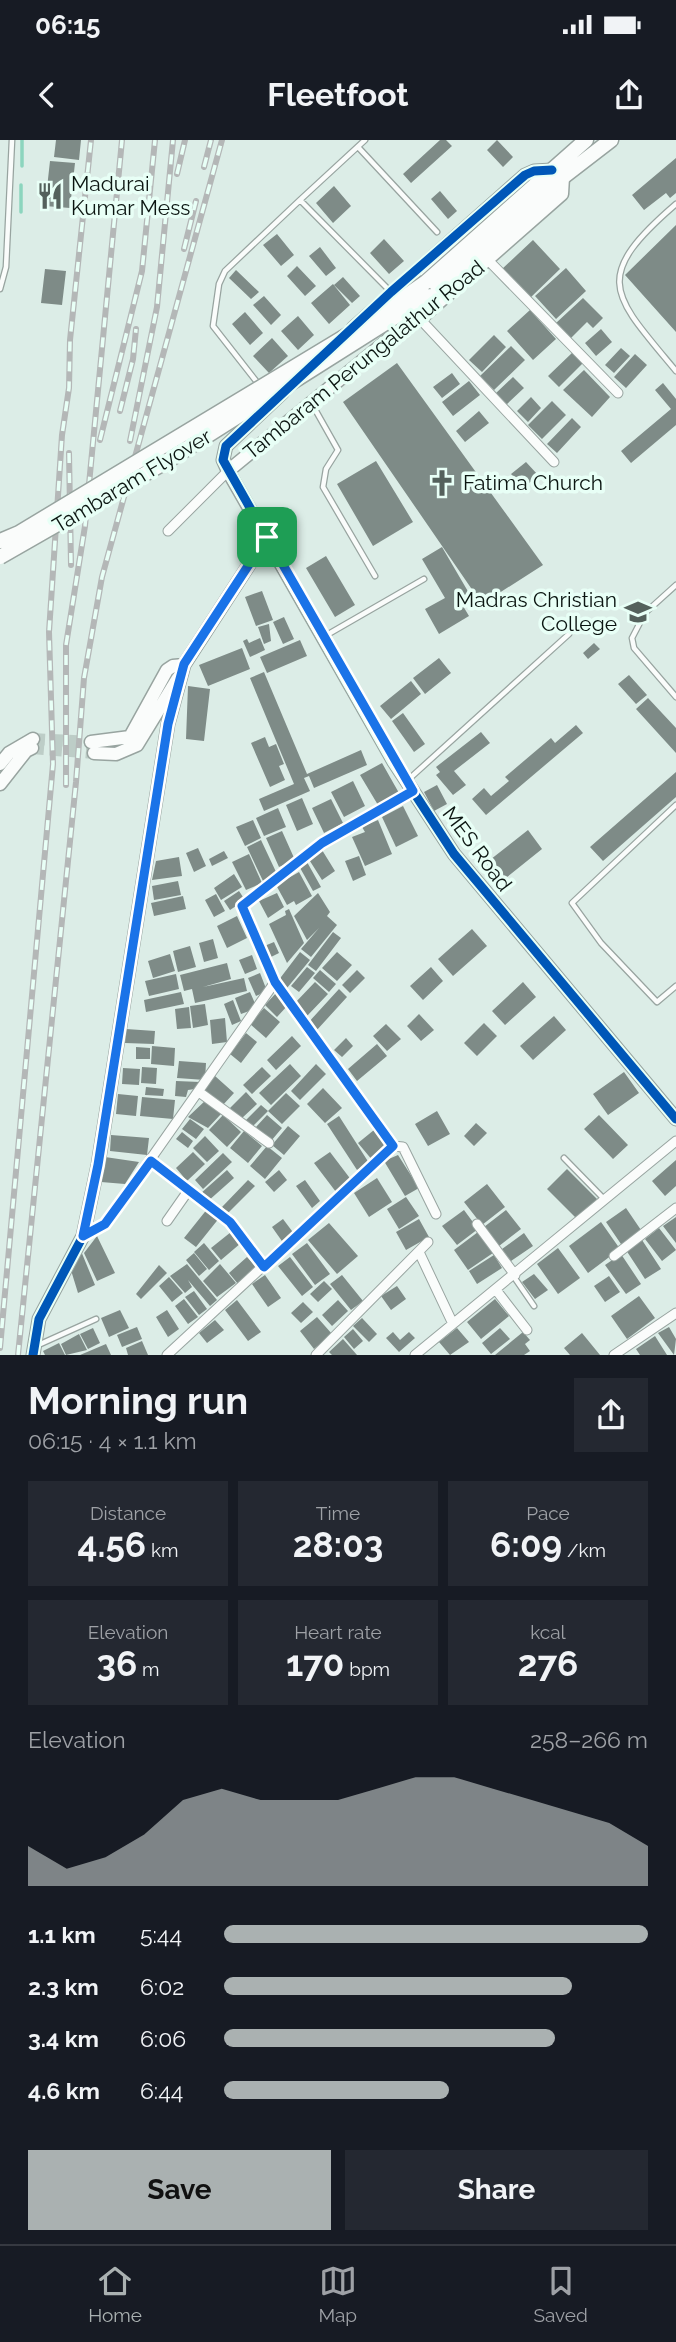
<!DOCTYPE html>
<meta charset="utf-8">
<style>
body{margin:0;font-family:Raleway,sans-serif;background:#242831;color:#f1f3f6;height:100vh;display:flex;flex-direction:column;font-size:26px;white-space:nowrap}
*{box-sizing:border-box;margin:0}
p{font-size:23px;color:#9ea1a6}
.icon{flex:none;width:38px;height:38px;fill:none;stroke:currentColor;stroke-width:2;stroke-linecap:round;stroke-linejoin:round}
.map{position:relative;height:1215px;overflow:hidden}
.sheet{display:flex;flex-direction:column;background:#171b24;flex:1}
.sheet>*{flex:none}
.pin{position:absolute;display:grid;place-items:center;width:60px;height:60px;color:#fff;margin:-30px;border-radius:14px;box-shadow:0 4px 10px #0006}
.round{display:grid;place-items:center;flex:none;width:74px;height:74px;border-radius:0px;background:#242831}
.summary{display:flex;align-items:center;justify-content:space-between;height:119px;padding:0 28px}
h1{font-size:38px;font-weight:700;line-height:52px}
.stats{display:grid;grid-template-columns:repeat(3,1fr);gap:10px;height:119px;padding:7px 28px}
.stats div{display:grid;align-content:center;border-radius:0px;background:#242831;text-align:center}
.stats b{font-size:35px;font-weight:700}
.stats small{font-size:19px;font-weight:400}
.stats p{font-size:19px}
.chart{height:196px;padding:14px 28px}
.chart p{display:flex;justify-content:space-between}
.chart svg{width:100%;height:126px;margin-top:7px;fill:#aab1b1;opacity:.7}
.primary-button{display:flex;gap:14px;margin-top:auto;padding:14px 28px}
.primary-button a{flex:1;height:80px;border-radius:0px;background:#aab1b1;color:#111;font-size:28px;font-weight:700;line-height:80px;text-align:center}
.primary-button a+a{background:#242831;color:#f1f3f6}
ul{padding:0 28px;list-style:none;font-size:23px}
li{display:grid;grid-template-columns:112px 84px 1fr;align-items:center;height:52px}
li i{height:18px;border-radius:9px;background:#aab1b1}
.status{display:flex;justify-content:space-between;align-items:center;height:49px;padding:0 35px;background:#171b24;direction:ltr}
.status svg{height:19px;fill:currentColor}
header{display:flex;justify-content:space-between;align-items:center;height:91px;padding:0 28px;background:#171b24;font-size:32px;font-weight:700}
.dock{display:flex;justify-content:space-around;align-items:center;height:98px;border-top:2px solid #363941;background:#171b24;font-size:19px;color:#9ea1a6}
.dock a{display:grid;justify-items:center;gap:4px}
.dock .active{color:#aab1b1}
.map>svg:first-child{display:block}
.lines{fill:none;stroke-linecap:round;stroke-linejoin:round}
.stream{stroke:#8cd5be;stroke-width:3.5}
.building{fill:#7e8b87}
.secondary-tunnel{stroke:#bdcdc7;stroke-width:12;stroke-dasharray:12 6;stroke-linecap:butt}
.lane-casing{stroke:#98a4a0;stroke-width:7}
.street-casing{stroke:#98a4a0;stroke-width:11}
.secondary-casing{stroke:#98a4a0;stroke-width:15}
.primary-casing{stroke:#98a4a0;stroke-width:17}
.lane{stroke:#fafcfb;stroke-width:4.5}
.street{stroke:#fafcfb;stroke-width:9}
.secondary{stroke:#fafcfb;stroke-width:12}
.primary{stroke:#fafcfb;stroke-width:14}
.rail-casing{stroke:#b4b7b7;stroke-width:6}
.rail{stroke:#e8fff6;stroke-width:3.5;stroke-dasharray:10;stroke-linecap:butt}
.primary-bridge-casing{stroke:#98a4a0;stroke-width:17;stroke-linecap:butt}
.primary-bridge{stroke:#fafcfb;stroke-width:14}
.cycleway-casing{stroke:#e8fff6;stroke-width:13}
.cycleway{stroke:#0057b8;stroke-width:9}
.route-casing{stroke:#fff;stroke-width:14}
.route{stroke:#1a73e8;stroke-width:9}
.labels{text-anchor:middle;stroke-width:7;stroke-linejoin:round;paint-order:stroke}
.poi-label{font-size:21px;fill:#0b1511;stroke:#e8fff6;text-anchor:start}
.street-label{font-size:21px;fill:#0b1511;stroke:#e8fff6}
</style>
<div class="status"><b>06:15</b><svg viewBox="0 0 49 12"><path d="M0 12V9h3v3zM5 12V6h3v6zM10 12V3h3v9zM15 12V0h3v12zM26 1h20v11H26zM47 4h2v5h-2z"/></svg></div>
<header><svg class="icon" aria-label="back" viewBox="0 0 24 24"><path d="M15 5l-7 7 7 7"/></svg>Fleetfoot<svg class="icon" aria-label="share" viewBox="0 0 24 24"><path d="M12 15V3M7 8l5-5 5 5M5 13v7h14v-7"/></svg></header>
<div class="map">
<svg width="676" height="1215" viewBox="0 0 676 1215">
<rect width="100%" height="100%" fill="#dcede7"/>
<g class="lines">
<path class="stream" d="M22,26V0
M21,72V45"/>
</g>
<path class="building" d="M56,0H81L79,20L54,17Z
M440,0H446L452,6L411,43L403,34Z
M497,0L513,17L503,27L487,10Z
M676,18V53L670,58L666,53L644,70L632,55Z
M50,21L75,23L70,68L45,66Z
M334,46L351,66L333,83L316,63Z
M440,51L457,71L448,79L431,59Z
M676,85V192L625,135Z
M277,94L294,115L281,126L263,105Z
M384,99L404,121L389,134L370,113Z
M533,100L560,129L529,159L501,130Z
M320,107L336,128L326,136L309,116Z
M297,126L316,146L305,156L287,136Z
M566,128L586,151L556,179L535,156Z
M45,129L66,131L62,165L41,163Z
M236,130L259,152L251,159L229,138Z
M343,137L360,156L352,163L334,145Z
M333,144L350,165L329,184L311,163Z
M264,156L281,175L271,185L253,165Z
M583,158L603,178L593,188L587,182L571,198L556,183Z
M530,170L556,199L533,220L507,191Z
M245,172L263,193L250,205L232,184Z
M298,176L314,195L298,210L281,191Z
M601,189L612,202L596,216L585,203Z
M494,195L506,207L482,232L469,220Z
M272,198L288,216L269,233L253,216Z
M511,206L525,220L494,250L480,236Z
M621,208L630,216L614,233L605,225Z
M573,212L583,223L559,247L548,236Z
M635,214L647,225L626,248L614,237Z
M397,223L543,425L482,464L343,262Z
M584,230L610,257L592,277L563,250Z
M452,233L460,244L442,258L433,247Z
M513,237L524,248L506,265L495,254Z
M469,241L480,255L453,276L442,262Z
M663,243L676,259V285L631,323L621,311L671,269L655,250Z
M531,257L541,268L528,282L517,271Z
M552,261L566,275L542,299L528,285Z
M479,271L489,283L465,302L456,291Z
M572,278L581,287L557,313L547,304Z
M376,321L413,382L373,406L337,344Z
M526,322L538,335L524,348L511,334Z
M442,407L473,460L463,466L469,476L439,494L425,469L445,458L422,419Z
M326,416L355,465L335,477L306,428Z
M262,451L273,480L256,486L245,457Z
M284,477L294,499L283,504L273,482Z
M269,484L271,501L264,504L258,487Z
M260,498L265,510L250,517L243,501L247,499L249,503Z
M300,500L307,516L267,533L260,517Z
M594,503L600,509L588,519L583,513Z
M242,508L250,529L208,546L199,525Z
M439,518L451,533L425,554L413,538Z
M264,532L307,634L361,610L367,625L314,648L309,636L304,638L310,651L264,671L259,659L294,644L250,538Z
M629,535L647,555L636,564L618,544Z
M411,541L421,554L391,579L380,566Z
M188,546L210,549L204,601L186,599Z
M648,558L676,588V613L636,569Z
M403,573L425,604L414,612L392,581Z
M576,585L583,593L486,675L472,659L484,648L491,656L509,641L505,637L551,598L555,603Z
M481,592L490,603L454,631L466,645L453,655L436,635L440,632L436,627Z
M265,597L269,607L276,604L284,624L279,626L285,640L270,647L251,603Z
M382,623L399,653L378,665L360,635Z
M676,632V657L603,721L590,707Z
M353,641L365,666L344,677L331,652Z
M437,645L447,664L434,671L424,652Z
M302,658L313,684L297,691L286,665Z
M331,659L343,683L324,693L312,668Z
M403,666L418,696L396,707L382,677Z
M278,668L286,687L264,696L256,678Z
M253,680L261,698L245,706L236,687Z
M378,680L392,714L365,726L352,697L365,692L362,687Z
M528,690L542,709L501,742L486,723Z
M282,691L295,720L279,727L266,698Z
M261,700L277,734L263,741L247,707Z
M198,708L206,726L194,732L186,713Z
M322,710L335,731L322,740L308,718Z
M224,711L228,718L212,726L209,719Z
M249,714L262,743L246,750L232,722Z
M359,716L366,735L353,741L345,721Z
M179,717L182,736L152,740L156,721Z
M307,722L321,747L313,751L299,726Z
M299,732L312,756L296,765L294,761L287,765L276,745Z
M234,734L242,747L221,760L214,748Z
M178,741L181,755L154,760L152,746Z
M239,751L245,760L230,770L224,761Z
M277,753L284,767L268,778L259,761Z
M318,753L330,772L327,776L337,785L311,817L301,809L319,788L307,800L294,776Z
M216,754L225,771L214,777L205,760Z
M183,756L186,769L154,776L151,763Z
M289,769L304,803L287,823L269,784L286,775L285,771Z
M237,776L247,798L227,808L217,786Z
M472,789L487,806L453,836L438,819Z
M333,792L341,798L316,831L308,825Z
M213,799L218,818L204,822L199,803Z
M274,802L279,813L267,819L262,807Z
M190,806L196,827L178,832L173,811Z
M300,812L310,820L287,848L278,841Z
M337,812L352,825L337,841L322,828Z
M170,814L175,831L153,838L148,821Z
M252,815L257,829L245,834L239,820Z
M227,823L231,839L203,847L244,838L247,851L195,863L192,849L184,851L180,835Z
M307,827L315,833L299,852L291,846Z
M431,827L443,841L423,860L410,846Z
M320,830L336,844L329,852L313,838Z
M357,830L365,838L350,853L342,845Z
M260,833L267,851L256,856L248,838Z
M176,834L179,849L149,856L145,841Z
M315,842L328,854L307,876L294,864Z
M523,842L536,857L505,885L492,871Z
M339,849L347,857L316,891L307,884Z
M181,852L184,864L146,872L144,860Z
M250,852L257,868L241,874L235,858Z
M277,852L289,864L277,877L265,865Z
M233,860L241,881L232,885L224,864Z
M205,864L208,885L193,888L190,866Z
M189,867L191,888L177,889L175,869Z
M264,868L280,882L266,898L250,884Z
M419,874L434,890L421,901L407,886Z
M554,876L566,890L533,920L520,906Z
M225,878L227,902L212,904L210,880Z
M484,883L497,896L477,916L464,903Z
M386,884L401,899L387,911L373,896Z
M126,889L155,891L154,904L125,903Z
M246,893L257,902L241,923L230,914Z
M292,896L301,906L276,930L267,920Z
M346,898L353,906L342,917L334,910Z
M377,904L387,916L357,941L348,929Z
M152,906L175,908L174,926L151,924Z
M136,907L150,908V919H136Z
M179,921L206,923L205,940L177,938Z
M290,924L301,936L271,965L259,953Z
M316,924L326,934L300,960L291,951Z
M142,927L157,928L156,944L141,943Z
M262,927L271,936L252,954L243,945Z
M123,928L140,929L139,945L122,944Z
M624,932L639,953L608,975L593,954Z
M215,936L234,953L222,966L203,950Z
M176,941L200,942L195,949L188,950L186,957L175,956Z
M146,947L164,949L163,956L145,955Z
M323,948L342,968L325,983L307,964Z
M246,952L257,964L241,979L230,968Z
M286,953L300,966L282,984L268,971Z
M118,954L138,956L136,976L116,974Z
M142,957L175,960L173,979L140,976Z
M207,959L221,974L208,988L188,977Z
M261,965L268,971L252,987L245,981Z
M437,971L450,994L428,1006L415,984Z
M223,975L241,992L227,1007L209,990Z
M267,975L282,988L271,1001L256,987Z
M599,975L628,1005L613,1019L584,989Z
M339,976L369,1023L357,1030L327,984Z
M190,979L204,989L196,999L182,989Z
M476,983L487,993L474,1006L464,996Z
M288,986L300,996L284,1015L272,1005Z
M374,990L389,1007L373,1021L358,1003Z
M244,991L262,1006L248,1023L230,1008Z
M182,992L193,1001L188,1008L176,999Z
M111,995L149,998L147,1015L110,1011Z
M205,996L219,1011L207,1022L193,1008Z
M267,1006L282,1018L265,1039L250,1026Z
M193,1012L205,1024L187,1041L176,1028Z
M330,1012L352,1041L336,1052L314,1023Z
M223,1013L232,1022L203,1049L195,1040Z
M398,1015L419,1048L405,1056L384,1021Z
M105,1017L139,1022L125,1044L101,1042Z
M676,1020V1046L665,1056L652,1041Z
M567,1029L597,1059L577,1079L547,1049Z
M227,1030L234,1038L207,1062L200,1054Z
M279,1030L287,1040L274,1052L265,1042Z
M377,1038L392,1062L369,1077L354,1053Z
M248,1040L255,1046L228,1073L222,1067Z
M305,1040L320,1061L312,1068L296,1046Z
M487,1044L505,1067L482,1085L464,1062Z
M406,1057L419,1076L399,1089L387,1069Z
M208,1068L220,1077L196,1107L184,1098Z
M626,1068L643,1093L623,1107L606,1082Z
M464,1070L478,1089L457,1105L442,1086Z
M506,1070L521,1089L499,1106L484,1087Z
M676,1077V1103L663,1086Z
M283,1079L295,1095L284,1104L272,1087Z
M419,1079L429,1097L406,1110L396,1092Z
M601,1082L620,1109L588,1133L569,1106Z
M329,1083L358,1116L337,1134L308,1100Z
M659,1088L676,1110L662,1121L645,1099Z
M231,1092L241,1103L221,1120L211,1108Z
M478,1092L493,1113L468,1130L454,1110Z
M524,1093L533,1106L511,1121L502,1109Z
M97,1096L115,1133L97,1141L84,1113Z
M642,1100L661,1129L645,1139L626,1110Z
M204,1103L219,1121L209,1130L194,1112Z
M307,1103L330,1134L315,1145L292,1114Z
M558,1108L580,1138L558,1154L537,1124Z
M81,1111L95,1145L78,1153L70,1127Z
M194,1113L207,1129L199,1136L186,1120Z
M621,1114L641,1144L626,1154L605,1125Z
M494,1115L502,1128L477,1144L469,1131Z
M247,1117L257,1128L238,1144L229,1133Z
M290,1117L313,1147L302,1156L278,1126Z
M187,1124L217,1160L210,1166L188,1140L192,1147L185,1153L170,1136Z
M220,1124L236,1143L217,1157L203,1141Z
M159,1125L167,1133L141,1159L136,1154Z
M534,1134L548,1150L535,1159L522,1142Z
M265,1135L281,1158L268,1167L252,1144Z
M342,1135L363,1161L351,1170L330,1144Z
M609,1136L620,1152L605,1162L594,1146Z
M169,1137L183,1153L172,1162L159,1146Z
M324,1141L332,1149L318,1162L310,1154Z
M397,1146L406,1159L391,1170L381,1156Z
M194,1151L207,1169L199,1175L185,1157Z
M639,1156L655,1178L627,1199L611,1176Z
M184,1159L198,1177L188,1184L175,1166Z
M495,1159L509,1176L481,1199L467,1182Z
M237,1160L261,1192L248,1201L225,1170Z
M338,1160L348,1171L332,1186L322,1175Z
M303,1162L313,1172L301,1183L291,1173Z
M120,1170L129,1188L109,1197L101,1178Z
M167,1170L179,1189L168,1197L156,1177Z
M317,1177L332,1194L314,1209L300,1191Z
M362,1178L377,1194L369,1202L353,1186Z
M215,1180L224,1190L207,1203L199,1193Z
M137,1187L142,1199L122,1207L117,1195Z
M669,1187L676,1199L674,1215L658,1193Z
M93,1188L100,1203L88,1209L80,1194Z
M457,1188L469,1202L450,1215L439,1202Z
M500,1188L510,1199L491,1214L482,1203Z
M353,1189L363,1201L354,1209L344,1197Z
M393,1192L400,1200L409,1192L415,1198L399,1212L386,1198Z
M523,1192L530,1200L525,1204L530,1211L524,1215H495Z
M582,1193L600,1215H570L564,1208Z
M79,1194L87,1210L66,1215L61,1204Z
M655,1196L667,1215H640L636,1209Z
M343,1199L357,1215H332L329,1212Z
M142,1201L148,1215H128L126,1208Z
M59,1203L65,1215H45L43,1211Z
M106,1204L111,1215H80Z"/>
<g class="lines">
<path class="secondary-tunnel" d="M33,599L91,602
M32,608L94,613"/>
<defs>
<path id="lane" d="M365,0L300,60L390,151
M358,7L437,92
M676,64C590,138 612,154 676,231
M0,149L6,127L12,0
M260,246L213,186L219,144L225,131L300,60
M312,264L338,310L326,329L323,347L375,436
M676,445L645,473L632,498L634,508L676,557
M325,496L424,439
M409,639L569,494
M676,665L572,763L601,803L657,862L676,846
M564,1018L605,1060
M514,1137L534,1166
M36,1206L96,1179"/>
<path id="street" d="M487,119L618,253
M420,179L554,322
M168,391L228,331
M275,842L242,766L322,703L413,651
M199,952L269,1003
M393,1006L403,1007L436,1074
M151,1021L230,1082L264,1127
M167,1081L188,1051
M477,1084L515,1135
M83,1096L105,1084L275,842L393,1006L167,1215
M419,1112L453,1184
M614,1116L676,1068
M496,1150L527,1190
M316,1215L428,1102
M415,1215L676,1001
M614,1215L676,1173"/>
<path id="secondary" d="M353,188L525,35L534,31L552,30
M283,252L226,306L223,320L228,331L394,622L454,714L676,979
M228,331L389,199L420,179L562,54L563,37
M91,602L130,597L167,530L173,526L184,525
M94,613L116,614L137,605L178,538
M0,624L9,613L33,599
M0,644L26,611L32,608
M33,1215L39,1179L83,1096L98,1025L168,584L184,525L267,397"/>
<path id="primary" d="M426,142L586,0
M428,156L563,37L611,0"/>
</defs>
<use href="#lane" class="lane-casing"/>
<use href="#street" class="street-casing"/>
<use href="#secondary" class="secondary-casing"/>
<use href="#primary" class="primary-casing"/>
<use href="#lane" class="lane"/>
<use href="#street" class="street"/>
<use href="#secondary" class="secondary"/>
<use href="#primary" class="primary"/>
<defs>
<path id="rail" d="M204,27L211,0
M177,34L185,0
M184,109L196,61
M120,271L133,219L136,189
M100,300L142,131L155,0
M130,301L157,167L173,0
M69,313L71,425
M66,645V505L85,386L122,0
M0,1208L53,624L49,492L62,295L69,248L70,200L91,0
M18,1215L76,642L84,538L102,437L222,0"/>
</defs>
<use href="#rail" class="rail-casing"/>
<use href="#rail" class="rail"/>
<defs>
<path id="primary-bridge" d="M0,401L19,393L369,182L426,142
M0,417L164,323L428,156"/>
</defs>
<use href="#primary-bridge" class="primary-bridge-casing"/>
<use href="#primary-bridge" class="primary-bridge"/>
<defs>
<path id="cycleway" d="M552,30L534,31L525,35L391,152L226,306L223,320L394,622L454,714L676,979
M33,1215L39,1179L83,1096L98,1025L168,584L184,525L267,397"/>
</defs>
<use href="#cycleway" class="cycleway-casing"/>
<use href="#cycleway" class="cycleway"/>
</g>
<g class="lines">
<defs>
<path id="route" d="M267,397L413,651L322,703L242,766L275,842L393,1006L264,1127L230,1082L151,1021L105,1084L83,1096L98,1025L168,584L184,524Z"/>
</defs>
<use href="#route" class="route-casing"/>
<use href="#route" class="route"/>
</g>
<defs>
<symbol id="restaurant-bare" viewBox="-9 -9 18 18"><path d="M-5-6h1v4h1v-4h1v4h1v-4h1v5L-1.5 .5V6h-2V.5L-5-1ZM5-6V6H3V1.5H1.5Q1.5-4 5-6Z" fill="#54615c" stroke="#e8fff6" stroke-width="2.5" paint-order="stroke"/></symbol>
<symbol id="church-bare" viewBox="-9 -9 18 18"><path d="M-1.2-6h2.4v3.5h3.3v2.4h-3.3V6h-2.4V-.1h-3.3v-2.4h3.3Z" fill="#54615c" stroke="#e8fff6" stroke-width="2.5" paint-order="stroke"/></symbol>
<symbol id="university-bare" viewBox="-9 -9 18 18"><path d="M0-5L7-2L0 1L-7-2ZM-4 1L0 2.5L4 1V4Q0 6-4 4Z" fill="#54615c" stroke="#e8fff6" stroke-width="2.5" paint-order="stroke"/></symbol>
</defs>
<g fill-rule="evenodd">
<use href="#restaurant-bare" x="31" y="37" width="38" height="38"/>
<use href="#church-bare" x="423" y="324" width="38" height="38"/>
<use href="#university-bare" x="619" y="453" width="38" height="38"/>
</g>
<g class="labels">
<g class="poi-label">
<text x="71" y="51">Madurai<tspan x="71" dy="24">Kumar Mess</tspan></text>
<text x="463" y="350">Fatima Church</text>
<text x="617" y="467" text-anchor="end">Madras Christian<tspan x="617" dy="24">College</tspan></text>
</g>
<g class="street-label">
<text transform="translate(364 220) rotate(-39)" y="7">Tambaram Perungalathur Road</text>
<text transform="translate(132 341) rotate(-31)" y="7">Tambaram Flyover</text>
<text transform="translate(477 709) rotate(53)" y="7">MES Road</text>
</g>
</g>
</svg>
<div class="pin" style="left:267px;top:397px;background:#1e9e55"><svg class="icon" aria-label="arrive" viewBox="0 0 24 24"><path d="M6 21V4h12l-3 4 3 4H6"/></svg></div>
</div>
<section class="sheet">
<div class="summary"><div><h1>Morning run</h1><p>06:15 · 4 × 1.1 km</p></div><a class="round"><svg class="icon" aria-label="share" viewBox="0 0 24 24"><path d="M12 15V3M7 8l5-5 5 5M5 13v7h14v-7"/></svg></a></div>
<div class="stats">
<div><p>Distance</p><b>4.56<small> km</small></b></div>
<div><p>Time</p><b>28:03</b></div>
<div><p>Pace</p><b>6:09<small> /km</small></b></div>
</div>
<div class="stats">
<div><p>Elevation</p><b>36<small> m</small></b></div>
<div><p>Heart rate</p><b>170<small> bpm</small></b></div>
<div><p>kcal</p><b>276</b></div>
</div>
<div class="chart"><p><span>Elevation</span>258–266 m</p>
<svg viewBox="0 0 160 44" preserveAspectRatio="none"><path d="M0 44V30L10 38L20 34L30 26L40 14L50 10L60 14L70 14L80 14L90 10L100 6L110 6L120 10L130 14L140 18L150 22L160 30V44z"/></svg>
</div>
<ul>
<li><b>1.1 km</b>5:44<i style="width:100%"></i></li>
<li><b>2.3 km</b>6:02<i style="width:82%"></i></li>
<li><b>3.4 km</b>6:06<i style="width:78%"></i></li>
<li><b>4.6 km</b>6:44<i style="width:53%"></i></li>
</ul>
<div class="primary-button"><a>Save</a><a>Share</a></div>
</section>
<nav class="dock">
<a class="active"><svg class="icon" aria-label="home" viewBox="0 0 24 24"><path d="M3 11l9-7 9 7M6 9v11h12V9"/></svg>Home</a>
<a><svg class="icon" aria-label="map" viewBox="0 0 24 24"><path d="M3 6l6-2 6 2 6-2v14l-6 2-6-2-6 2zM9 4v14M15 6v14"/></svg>Map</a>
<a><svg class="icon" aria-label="saved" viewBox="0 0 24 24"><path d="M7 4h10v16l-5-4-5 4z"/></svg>Saved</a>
</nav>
